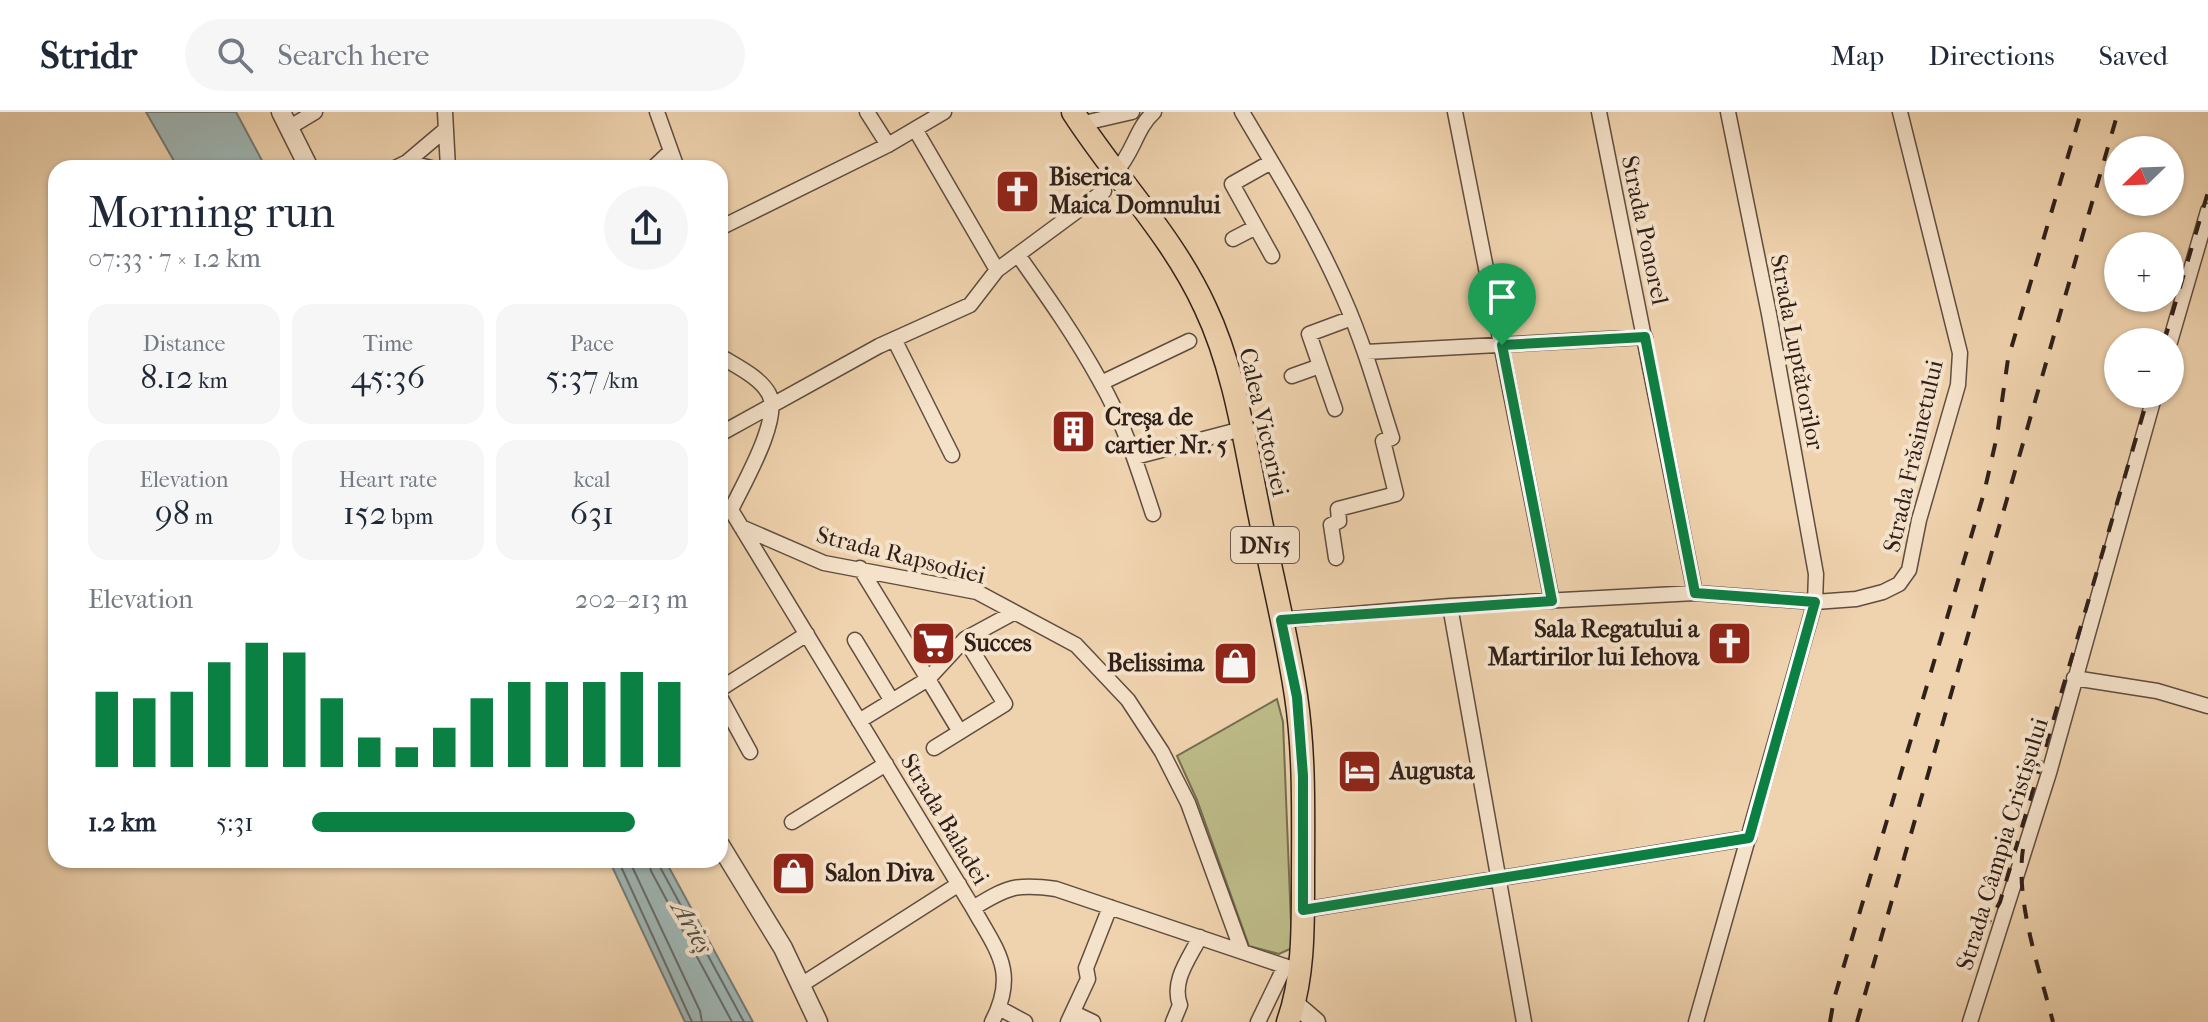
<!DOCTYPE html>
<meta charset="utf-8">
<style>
body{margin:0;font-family:"IM FELL French Canon",serif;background:#f6f6f7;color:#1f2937;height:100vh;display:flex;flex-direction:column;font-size:30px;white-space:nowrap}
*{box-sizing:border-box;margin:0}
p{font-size:26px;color:#747a83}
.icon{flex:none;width:44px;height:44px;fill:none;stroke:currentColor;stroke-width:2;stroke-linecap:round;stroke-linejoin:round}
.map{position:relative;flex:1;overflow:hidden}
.drawer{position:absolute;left:48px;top:48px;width:680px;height:708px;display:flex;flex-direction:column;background:#fff;border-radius:24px;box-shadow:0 2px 6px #0004}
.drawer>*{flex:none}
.needle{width:52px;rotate:247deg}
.fabs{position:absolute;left:2104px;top:24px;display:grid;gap:16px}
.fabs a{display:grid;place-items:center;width:80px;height:80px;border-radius:50%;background:#fff;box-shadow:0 2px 6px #0004;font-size:40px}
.pin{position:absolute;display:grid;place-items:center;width:68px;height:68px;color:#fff;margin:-82px -34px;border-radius:50% 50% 50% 0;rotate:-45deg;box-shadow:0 0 8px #0007}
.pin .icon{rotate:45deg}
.round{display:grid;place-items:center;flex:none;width:84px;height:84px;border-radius:42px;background:#f6f6f7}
.headline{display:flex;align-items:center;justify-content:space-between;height:136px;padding:0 40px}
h1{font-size:44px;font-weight:600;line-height:60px}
.stats{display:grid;grid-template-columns:repeat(3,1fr);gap:12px;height:136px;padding:8px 40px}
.stats div{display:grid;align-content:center;border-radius:20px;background:#f6f6f7;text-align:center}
.stats b{font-size:34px;font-weight:600}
.stats small{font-size:22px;font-weight:400}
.stats p{font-size:22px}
.chart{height:224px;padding:16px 40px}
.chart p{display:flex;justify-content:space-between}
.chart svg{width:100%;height:144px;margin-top:8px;stroke:#0b8043;stroke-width:6}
ul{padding:0 40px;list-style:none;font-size:26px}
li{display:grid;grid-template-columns:128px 96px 1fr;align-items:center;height:60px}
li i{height:20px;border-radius:10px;background:#0b8043}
header{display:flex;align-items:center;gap:48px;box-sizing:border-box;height:112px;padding:0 40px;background:#fff;border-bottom:2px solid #e0e1e3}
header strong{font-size:38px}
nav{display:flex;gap:44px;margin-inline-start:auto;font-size:28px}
.search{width:560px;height:72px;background:#f6f6f7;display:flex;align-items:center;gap:20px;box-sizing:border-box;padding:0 28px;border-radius:44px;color:#747a83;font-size:30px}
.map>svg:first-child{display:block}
.green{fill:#bdbb88;stroke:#766e51;stroke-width:2}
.water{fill:#9eb6b5;stroke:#727a77;stroke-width:2}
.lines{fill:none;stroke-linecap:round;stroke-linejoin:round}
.shore{stroke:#676b68;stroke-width:2}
.minor-casing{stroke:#604d3f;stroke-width:17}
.tertiary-casing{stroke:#604d3f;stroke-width:21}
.primary-casing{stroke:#30201a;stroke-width:25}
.minor{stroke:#f5e2ca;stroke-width:14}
.tertiary{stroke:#f5e2ca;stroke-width:18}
.primary{stroke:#efd3ae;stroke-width:22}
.rail{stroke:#30201a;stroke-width:4;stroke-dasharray:14 14;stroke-linecap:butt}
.route-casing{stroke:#fff;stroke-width:16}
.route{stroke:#0b8043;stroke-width:10}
.labels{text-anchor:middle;stroke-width:8;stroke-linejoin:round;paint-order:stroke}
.shield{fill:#f5e2ca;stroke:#6b5a4f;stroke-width:2}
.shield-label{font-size:22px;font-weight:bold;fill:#30201a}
.poi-label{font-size:24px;font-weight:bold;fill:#30201a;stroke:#f5e2ca;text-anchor:start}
.street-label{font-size:24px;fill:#30201a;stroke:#f5e2ca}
.water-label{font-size:26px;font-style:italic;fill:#514d48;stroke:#f5e2ca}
</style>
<header>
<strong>Stridr</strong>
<div class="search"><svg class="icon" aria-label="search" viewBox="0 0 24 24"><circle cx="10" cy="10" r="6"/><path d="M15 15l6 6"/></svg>Search here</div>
<nav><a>Map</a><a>Directions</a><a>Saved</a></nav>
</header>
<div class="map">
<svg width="2208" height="910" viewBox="0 0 2208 910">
<rect width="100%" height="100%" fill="#efd3ae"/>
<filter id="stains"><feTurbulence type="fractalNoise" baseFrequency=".0025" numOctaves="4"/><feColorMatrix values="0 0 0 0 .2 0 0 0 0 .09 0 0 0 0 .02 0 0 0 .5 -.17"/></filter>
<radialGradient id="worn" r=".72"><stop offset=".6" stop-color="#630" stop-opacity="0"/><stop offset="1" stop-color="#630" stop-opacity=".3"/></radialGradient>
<path class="green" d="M1277,587L1283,610L1292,836L1279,842L1249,834L1197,688L1177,644Z"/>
<path class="water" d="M146,0H236L266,56H178Z
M609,748H665L753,910H685Z"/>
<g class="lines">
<path class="shore" d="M618,748L692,910
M629,748L700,899L702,910
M649,748L651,759L732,910
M659,748L660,755L744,910"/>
<defs>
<path id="minor" d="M445,0L448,56
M657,0L677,56
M867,0L888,33
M1242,0C1278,61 1316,122 1344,187C1364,232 1377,279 1392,326L1383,329L1396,382L1338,397L1339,409L1331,413L1336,446
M1455,0L1552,489
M1599,0L1695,481
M1080,12L1132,0
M290,15L315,0
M915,17L997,158
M407,50L431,56
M1271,50L1232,72L1272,144
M395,56L407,50L446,17
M653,56L671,39
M1116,59C1133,42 1136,16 1154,0
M720,116L888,33L944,0
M1233,127L1256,115
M1018,143C1047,184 1076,225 1100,269C1124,310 1138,357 1153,402
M894,227L952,343
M2170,230L2208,99
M1366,240L1645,225
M720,244C736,254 760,265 769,282C782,307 742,374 731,398
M1292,264L1320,254
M1101,271L1189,229
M1335,297L1309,222L1352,206
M720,322L879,234L970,193L997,158L1104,79
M1135,345L1242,317
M731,398L973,796C997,839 1018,860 992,910
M741,415L824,451L977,480L1076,533L1128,588L1162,640L1188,691L1242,839
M1450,494L1524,910
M1281,508L1450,494L1695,481L1815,490L1856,487L1883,480L1899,472L1909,458L1919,408L1958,273L1960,241L1900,0
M855,528L892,589
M2074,566L2157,579L2208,594
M720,577L807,522
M720,585L750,640
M859,609L928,567L860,456
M960,620L928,567L965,527L1013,501
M934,636L1005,592L965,527
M792,710L886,652
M973,796C1007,775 1017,771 1056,777L1299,859
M1303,798L1749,726
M801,873L959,772
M999,896L1025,910
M1074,901L1093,910
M1068,910L1088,867L1086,856L1110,795
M1173,910L1180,893C1171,869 1189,847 1200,825
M1258,910L1285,854
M1696,910L1815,490L1816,462L1769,202L1728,0
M1970,910L2049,661L2155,282"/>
<path id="tertiary" d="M281,0L309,56
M720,733L783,836L818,910
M1294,891L1316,910"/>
<path id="primary" d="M1073,0C1116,67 1172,123 1205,195C1235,258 1245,332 1259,400C1271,461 1287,523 1296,584C1305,644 1303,706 1303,766C1303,813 1304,865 1288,910"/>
</defs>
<use href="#minor" class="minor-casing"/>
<use href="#tertiary" class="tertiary-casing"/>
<use href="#primary" class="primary-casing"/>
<use href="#minor" class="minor"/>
<use href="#tertiary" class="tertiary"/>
<use href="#primary" class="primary"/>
<path class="rail" d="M2164,230L2208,80
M2023,737C2015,789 2040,859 2053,910
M1966,842L1983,821L2000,790L2149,282
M1830,910L1834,887L1984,381L1997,324L2008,247L2081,0
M1857,910L2118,0"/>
</g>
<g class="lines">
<defs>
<path id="route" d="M1645,225L1695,481L1815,490L1749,726L1303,798V664L1297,585L1281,508L1552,489L1502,233Z"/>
</defs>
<use href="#route" class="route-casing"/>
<use href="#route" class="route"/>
</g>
<defs>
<symbol id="church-square" viewBox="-11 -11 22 22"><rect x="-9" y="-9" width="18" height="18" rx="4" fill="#8f2418" stroke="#f5e2ca"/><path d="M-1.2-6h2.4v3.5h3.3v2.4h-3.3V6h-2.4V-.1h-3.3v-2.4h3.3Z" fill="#fff"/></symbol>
<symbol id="building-square" viewBox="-11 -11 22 22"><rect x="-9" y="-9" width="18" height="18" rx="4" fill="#8f2418" stroke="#f5e2ca"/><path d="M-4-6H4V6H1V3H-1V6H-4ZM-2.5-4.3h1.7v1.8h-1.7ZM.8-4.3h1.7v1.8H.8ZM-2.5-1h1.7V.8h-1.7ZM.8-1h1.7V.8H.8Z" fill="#fff"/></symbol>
<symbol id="supermarket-square" viewBox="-11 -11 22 22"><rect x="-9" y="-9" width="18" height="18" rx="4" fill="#8f2418" stroke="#f5e2ca"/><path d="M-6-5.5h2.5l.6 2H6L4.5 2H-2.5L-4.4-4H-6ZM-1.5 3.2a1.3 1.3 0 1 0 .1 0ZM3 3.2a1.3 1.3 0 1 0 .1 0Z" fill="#fff"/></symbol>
<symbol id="shop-square" viewBox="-11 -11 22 22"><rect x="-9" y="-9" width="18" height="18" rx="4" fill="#8f2418" stroke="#f5e2ca"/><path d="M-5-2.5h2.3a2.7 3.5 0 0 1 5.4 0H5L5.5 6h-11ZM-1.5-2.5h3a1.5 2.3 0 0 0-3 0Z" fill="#fff"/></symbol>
<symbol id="hotel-square" viewBox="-11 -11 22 22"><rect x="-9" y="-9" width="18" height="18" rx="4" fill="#8f2418" stroke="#f5e2ca"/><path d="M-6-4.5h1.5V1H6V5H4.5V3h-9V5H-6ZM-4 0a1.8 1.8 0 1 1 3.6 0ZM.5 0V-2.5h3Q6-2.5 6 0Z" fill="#fff"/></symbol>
</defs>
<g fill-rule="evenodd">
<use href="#church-square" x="992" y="54" width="51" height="51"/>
<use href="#building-square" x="1048" y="294" width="51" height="51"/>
<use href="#supermarket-square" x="908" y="506" width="51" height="51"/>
<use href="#church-square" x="1704" y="506" width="51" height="51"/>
<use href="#shop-square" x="1210" y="526" width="51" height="51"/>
<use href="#hotel-square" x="1334" y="634" width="51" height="51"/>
<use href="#shop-square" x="768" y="736" width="51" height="51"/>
</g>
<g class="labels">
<rect class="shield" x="1231" y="415" width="68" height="36" rx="6"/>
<g class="shield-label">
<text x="1265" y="441">DN15</text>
</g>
<g class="poi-label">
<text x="1049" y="73">Biserica<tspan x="1049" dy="28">Maica Domnului</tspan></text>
<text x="1105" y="313">Creșa de<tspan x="1105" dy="28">cartier Nr. 5</tspan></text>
<text x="1699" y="525" text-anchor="end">Sala Regatului a<tspan x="1699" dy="28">Martirilor lui Iehova</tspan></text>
<text x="964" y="539">Succes</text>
<text x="1204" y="559" text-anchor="end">Belissima</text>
<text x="1390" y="667">Augusta</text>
<text x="825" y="769">Salon Diva</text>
</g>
<g class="street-label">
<text transform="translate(1645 118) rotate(78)" y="8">Strada Ponorel</text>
<text transform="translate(1797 240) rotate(79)" y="8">Strada Luptătorilor</text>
<text transform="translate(1264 310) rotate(77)" y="8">Calea Victoriei</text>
<text transform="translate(1913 344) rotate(-77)" y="8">Strada Frăsinetului</text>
<text transform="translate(901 443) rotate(14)" y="8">Strada Rapsodiei</text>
<text transform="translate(945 707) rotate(59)" y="8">Strada Baladei</text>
<text transform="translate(2002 732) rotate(-73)" y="8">Strada Câmpia Cristișului</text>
</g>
<g class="water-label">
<text transform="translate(693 815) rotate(60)" y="9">Arieș</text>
</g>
</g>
<rect width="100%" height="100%" filter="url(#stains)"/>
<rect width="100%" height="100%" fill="url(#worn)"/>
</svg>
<div class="fabs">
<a><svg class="needle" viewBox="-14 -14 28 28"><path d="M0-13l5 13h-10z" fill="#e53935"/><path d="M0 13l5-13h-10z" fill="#747a83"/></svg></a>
<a>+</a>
<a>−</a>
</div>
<div class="pin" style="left:1502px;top:233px;background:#1e9e55"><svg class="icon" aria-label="arrive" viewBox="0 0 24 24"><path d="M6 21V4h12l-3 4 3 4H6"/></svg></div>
<section class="drawer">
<div class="headline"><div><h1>Morning run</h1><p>07:33 · 7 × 1.2 km</p></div><a class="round"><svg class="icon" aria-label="share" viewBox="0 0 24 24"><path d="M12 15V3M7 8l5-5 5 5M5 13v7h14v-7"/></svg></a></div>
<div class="stats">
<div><p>Distance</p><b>8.12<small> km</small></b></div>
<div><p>Time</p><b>45:36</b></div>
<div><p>Pace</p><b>5:37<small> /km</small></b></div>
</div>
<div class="stats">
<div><p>Elevation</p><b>98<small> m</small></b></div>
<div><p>Heart rate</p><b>152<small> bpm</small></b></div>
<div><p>kcal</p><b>631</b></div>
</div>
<div class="chart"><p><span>Elevation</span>202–213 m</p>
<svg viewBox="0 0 160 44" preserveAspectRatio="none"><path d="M5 44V21M15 44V23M25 44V21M35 44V12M45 44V6M55 44V9M65 44V23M75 44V35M85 44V38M95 44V32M105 44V23M115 44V18M125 44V18M135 44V18M145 44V15M155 44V18"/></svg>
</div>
<ul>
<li><b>1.2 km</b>5:31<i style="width:86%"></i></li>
</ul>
</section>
</div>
